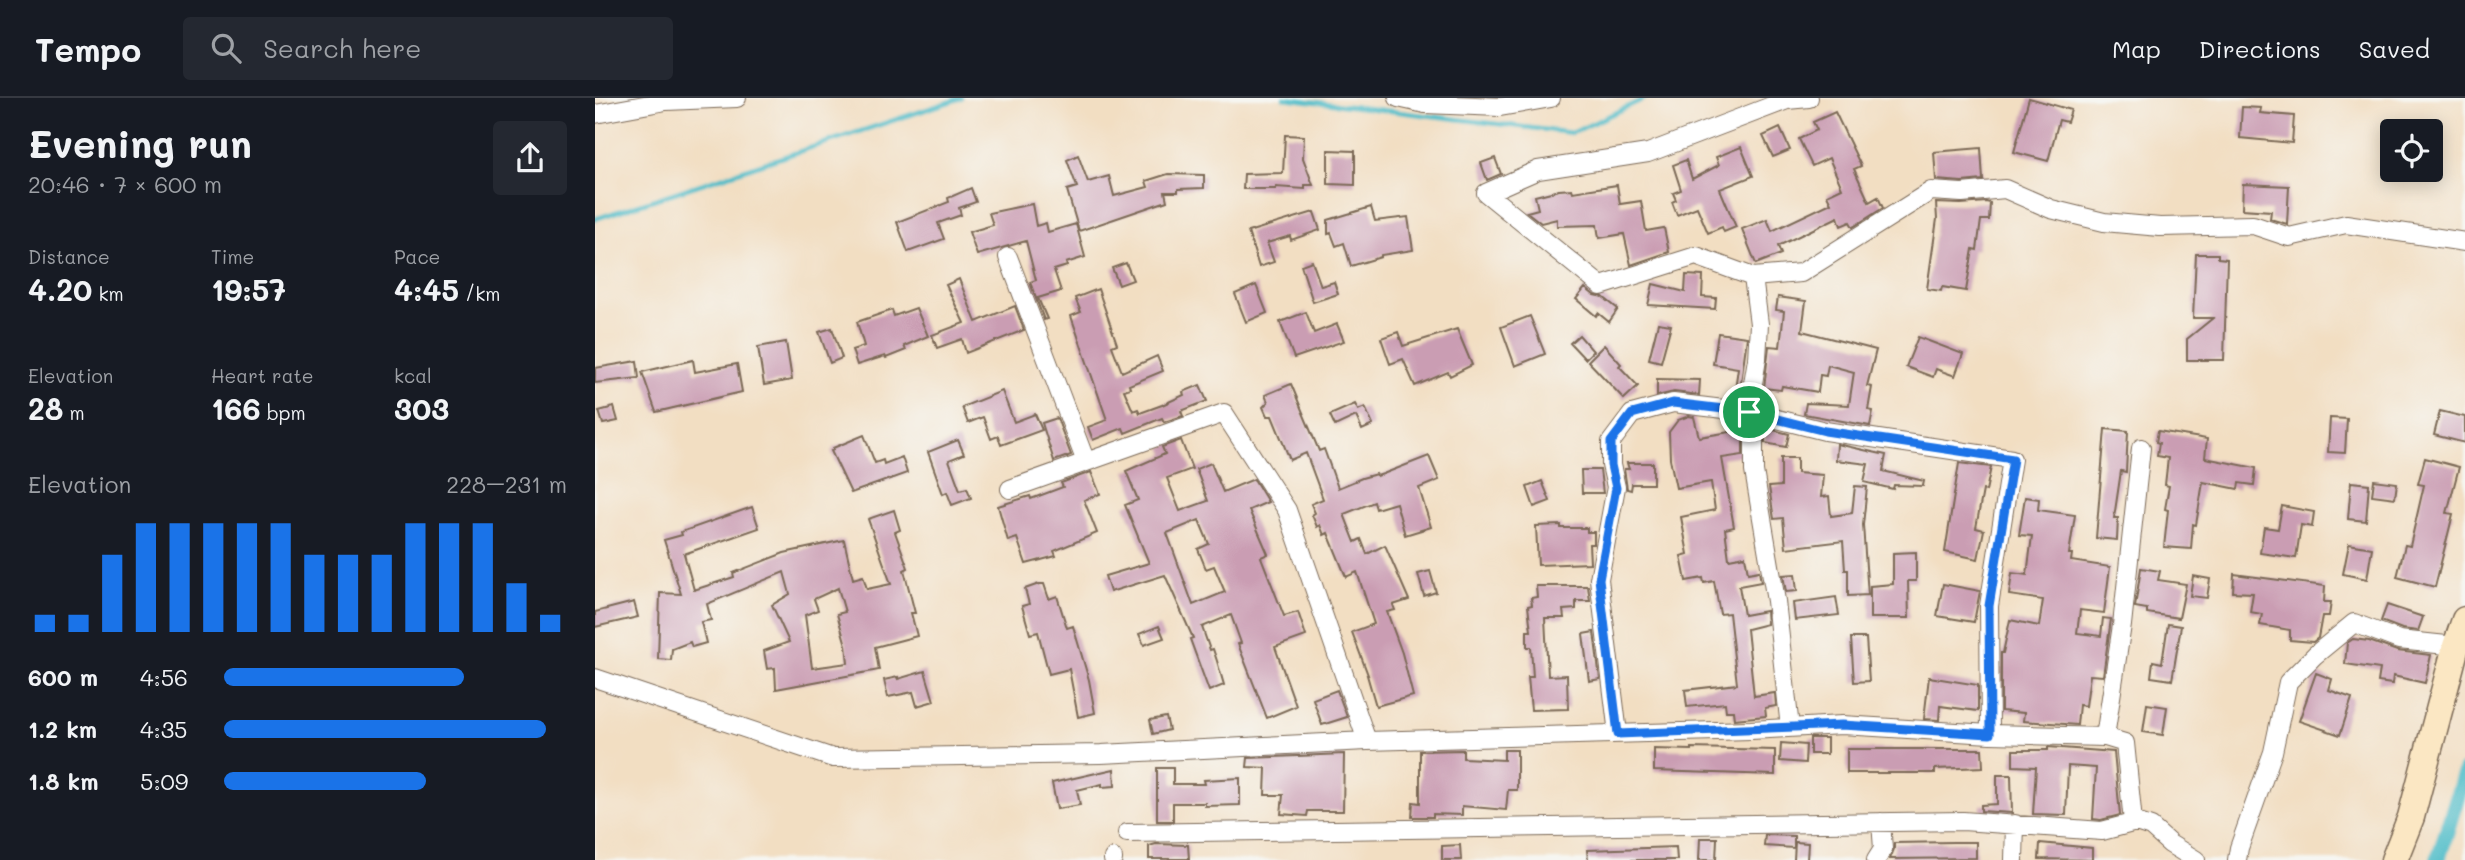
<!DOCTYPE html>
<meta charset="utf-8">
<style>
body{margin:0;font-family:Mali,sans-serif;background:#242831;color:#f1f3f6;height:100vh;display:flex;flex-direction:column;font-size:26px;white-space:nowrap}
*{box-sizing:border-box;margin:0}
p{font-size:23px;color:#9ea1a6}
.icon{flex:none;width:38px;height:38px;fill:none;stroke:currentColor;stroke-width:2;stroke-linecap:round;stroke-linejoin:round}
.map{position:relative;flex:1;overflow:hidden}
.sheet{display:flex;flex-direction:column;background:#171b24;width:595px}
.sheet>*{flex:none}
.tools{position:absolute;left:1785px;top:21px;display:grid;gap:14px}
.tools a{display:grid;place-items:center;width:63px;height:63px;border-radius:7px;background:#171b24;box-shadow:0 4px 18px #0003;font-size:35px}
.pin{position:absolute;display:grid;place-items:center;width:60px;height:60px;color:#fff;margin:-30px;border:4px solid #fff;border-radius:50%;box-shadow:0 2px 7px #0007}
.round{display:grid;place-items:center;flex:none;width:74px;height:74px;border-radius:7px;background:#242831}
.summary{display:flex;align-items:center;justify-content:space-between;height:119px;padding:0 28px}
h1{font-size:38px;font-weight:700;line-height:52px}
.stats{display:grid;grid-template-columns:repeat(3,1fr);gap:10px;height:119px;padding:7px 28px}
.stats div{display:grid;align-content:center}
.stats b{font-size:30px;font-weight:700}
.stats small{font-size:19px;font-weight:400}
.stats p{font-size:19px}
.chart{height:196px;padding:14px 28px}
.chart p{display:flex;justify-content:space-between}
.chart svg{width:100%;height:126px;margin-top:7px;stroke:#1a73e8;stroke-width:6}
ul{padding:0 28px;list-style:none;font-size:23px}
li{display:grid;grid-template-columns:112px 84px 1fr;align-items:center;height:52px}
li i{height:18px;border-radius:9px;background:#1a73e8}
header{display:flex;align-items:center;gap:42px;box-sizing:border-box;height:98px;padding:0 35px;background:#171b24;border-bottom:2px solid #363941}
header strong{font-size:33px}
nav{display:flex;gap:38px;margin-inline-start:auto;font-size:24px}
.search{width:490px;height:63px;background:#242831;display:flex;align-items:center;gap:18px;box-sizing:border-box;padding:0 24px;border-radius:7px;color:#9ea1a6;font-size:26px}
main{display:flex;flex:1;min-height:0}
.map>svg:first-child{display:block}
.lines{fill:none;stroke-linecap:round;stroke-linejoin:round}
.stream{stroke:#4ebcc8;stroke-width:4.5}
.canal{stroke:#4ebcc8;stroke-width:16}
.building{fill:#ca9db3;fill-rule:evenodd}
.street-casing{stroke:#7b6957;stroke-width:20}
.secondary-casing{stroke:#7b6957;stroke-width:29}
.street{stroke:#fff;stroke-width:18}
.secondary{stroke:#fbe7c3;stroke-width:26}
.route-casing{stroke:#fff;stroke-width:14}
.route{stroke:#1a73e8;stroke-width:9}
</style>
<header>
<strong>Tempo</strong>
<div class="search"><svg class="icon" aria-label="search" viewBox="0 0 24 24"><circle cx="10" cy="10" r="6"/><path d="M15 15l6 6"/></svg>Search here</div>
<nav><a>Map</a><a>Directions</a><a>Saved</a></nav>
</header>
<main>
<section class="sheet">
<div class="summary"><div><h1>Evening run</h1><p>20:46 · 7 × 600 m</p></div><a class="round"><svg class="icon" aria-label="share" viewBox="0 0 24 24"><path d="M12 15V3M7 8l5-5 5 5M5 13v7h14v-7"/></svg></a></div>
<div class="stats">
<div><p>Distance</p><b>4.20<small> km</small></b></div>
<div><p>Time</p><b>19:57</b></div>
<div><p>Pace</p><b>4:45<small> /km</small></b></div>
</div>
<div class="stats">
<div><p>Elevation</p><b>28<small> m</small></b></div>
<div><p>Heart rate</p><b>166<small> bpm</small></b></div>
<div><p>kcal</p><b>303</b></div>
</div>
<div class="chart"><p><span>Elevation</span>228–231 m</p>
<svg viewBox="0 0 160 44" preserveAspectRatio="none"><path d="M5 44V38M15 44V38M25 44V17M35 44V6M45 44V6M55 44V6M65 44V6M75 44V6M85 44V17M95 44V17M105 44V17M115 44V6M125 44V6M135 44V6M145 44V27M155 44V38"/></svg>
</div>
<ul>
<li><b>600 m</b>4:56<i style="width:70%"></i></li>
<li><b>1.2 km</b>4:35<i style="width:94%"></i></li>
<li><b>1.8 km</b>5:09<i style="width:59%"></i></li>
</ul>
</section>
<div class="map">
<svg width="1870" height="762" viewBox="0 0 1870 762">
<rect width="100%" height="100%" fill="#f6f6f2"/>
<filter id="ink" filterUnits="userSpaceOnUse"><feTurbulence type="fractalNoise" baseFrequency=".0143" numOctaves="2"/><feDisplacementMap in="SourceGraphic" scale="14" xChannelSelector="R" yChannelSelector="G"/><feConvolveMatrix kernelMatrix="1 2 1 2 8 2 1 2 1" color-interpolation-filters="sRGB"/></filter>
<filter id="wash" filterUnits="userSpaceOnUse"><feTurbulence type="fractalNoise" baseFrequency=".00686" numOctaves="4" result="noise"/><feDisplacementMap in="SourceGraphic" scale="28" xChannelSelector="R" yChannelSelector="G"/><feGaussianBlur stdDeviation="1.57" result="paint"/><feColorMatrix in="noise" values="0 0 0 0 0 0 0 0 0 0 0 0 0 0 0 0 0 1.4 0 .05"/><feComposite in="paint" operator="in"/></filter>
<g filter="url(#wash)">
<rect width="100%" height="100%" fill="#f2dec2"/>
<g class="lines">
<path class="stream" d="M689,0L977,35L1051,0
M0,121L366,0"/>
<path class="canal" d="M1843,762L1870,673"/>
</g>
<g id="blocks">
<path class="building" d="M1434,0L1476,12L1472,24L1464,22L1453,63L1419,54Z
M1647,9L1666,10L1665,15L1699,18L1697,45L1645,40Z
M1240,14L1266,68L1259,71L1274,104L1283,99L1288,110L1258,129L1255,124L1246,128L1243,119L1183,148L1186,156L1161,166L1147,131L1172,121L1177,133L1236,105L1232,97L1247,90L1234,60L1217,68L1204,41L1222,32L1218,24Z
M1185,30L1195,52L1178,59L1168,38Z
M690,37L709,38L708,60L718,87H710V91L681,89V91H648L649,76L688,75Z
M1146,49L1158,78L1125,91L1141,129L1129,134L1127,129L1113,135L1102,109L1082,117L1077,104L1081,102L1078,95L1086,92L1078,67L1091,62L1097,81L1124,67L1121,59Z
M1386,50L1388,82L1367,84L1341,82L1339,54Z
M733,52L760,53V87L733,86Z
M483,57L493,84L514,78L519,98L553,89L551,83L573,76L609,77V90L583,91V94H570L572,103L484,133L472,92L482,89L472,62Z
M900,60L906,76L892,82L886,65Z
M1648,86L1694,88L1692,126L1675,121L1676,113L1647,111Z
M1022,87L1025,106L1046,103L1051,133L1069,130L1074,154L1036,167L1029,136L1004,140L1002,127L962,128V121L946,125L932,114L943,111L940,98L964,92L977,91L978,94Z
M376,90L381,104L364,110L366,117L343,125L349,141L313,154L302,124L354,104L353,100Z
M1391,104L1395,105L1394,122H1386L1382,152L1378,151L1371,193L1347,189L1346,193L1332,191L1342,121L1341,105L1366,106Z
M437,106L441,128L451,125L453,134L481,126L490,159L471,165L472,168L459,172L466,193L443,200L452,221L449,222L435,184L441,182L431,143L382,157L374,134L398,127L394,115Z
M776,109L780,123L813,119L818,152L786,157V159L756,168L749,145L741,148L736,135L733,136V122Z
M719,114L725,132L696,142L695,138L672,145L679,164L664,169L653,134Z
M1601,156H1623V160L1632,161L1629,262H1592V241L1618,220H1598Z
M717,163L726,188L739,184L743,196L718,204L706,167Z
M531,165L538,182L524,187L517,170Z
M1091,177L1108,178L1107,199L1121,200L1120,211L1053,207L1058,186L1090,194Z
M364,181L381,224L420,208L429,232L371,255L367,241L342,250L337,237L369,225L351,187Z
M661,187L672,215L651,224L640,196Z
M990,190L999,197L1008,199L1023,211L1014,224L1003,215L1001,218L981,201Z
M503,191L522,246L517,248L527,274L562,258L568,273L534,287L535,290L529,292L538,313L543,311L545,315L567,307L589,297L588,294L605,287L612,303L586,313L588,318L569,324L567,320L530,335L528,330L498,342L493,329L512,322L476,218L486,214L480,200Z
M1183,199L1211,203L1207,233L1281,252L1272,288L1277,289L1273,312L1278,313L1275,328L1209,316L1211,305L1254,307L1259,274L1233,267L1231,278L1225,277L1223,294L1187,288L1186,292L1169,290L1174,248L1185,249L1189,213L1181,212Z
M321,210L333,238L309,248L311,252L291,260L290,258L262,267L257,252L269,248L262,224L297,212L299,218Z
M711,214L719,235L742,226L749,243L699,260L685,224Z
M935,218L950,256L920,268L906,229Z
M1063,225L1076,227L1066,264L1054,261Z
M237,230L247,260L235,265L224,234Z
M862,231L877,267L855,278L853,274L820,288L808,261L795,266L786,240L803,234L808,248Z
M1123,235L1152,239L1145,292L1140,291L1143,270L1118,266Z
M984,237L998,253L990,261L975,245Z
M1323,239L1368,256L1360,278L1341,271L1338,279L1311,269Z
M191,244L197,282L169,287L163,249Z
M1009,247L1026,266L1024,268L1043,288L1029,301L993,263Z
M98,262L100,274L142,266L147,294L61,314L47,274Z
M42,263L44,280L0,285V270Z
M1062,281L1105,282L1104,297L1079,294L1062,298Z
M696,286L724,353L729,351L743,390L767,380L781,376L782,378L788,376L834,358L844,382L824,390L836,429L810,437L801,405L781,411L779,404L749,416L760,444L766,441L772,456L790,447L814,502L798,507L800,512L792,514L807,555L818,598L781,608L772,577H773L757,534L779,526L762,474L751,479L733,435L729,437L725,427L722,429L717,417L720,415L716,406L728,401L711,355L695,362L677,318H672L668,309L673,304L670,297Z
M407,293L419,324L440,316L447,332L406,347L403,338L396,341L388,319L373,325L367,309Z
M760,306L763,312L770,309L778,327L767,332L761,318L740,328L735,317Z
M19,309L23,323L8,326L4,313Z
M1845,313L1870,319V345L1839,337Z
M1094,318L1099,319L1104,339L1141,333L1148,338V357L1127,360L1139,429L1130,431L1134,461L1150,458L1153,475L1164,473L1166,484L1144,488L1149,517L1171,513L1172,526L1152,531L1159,598L1180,595L1181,608L1170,610L1171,618L1139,621L1138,613H1131L1130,605L1092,609L1090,592L1142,586L1134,515L1125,516L1119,483L1109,485L1108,480L1091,483L1086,458L1093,456L1086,419L1120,412L1116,384L1081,390L1075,361L1074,334L1083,322Z
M462,320L476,357L459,363L447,325Z
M1735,320L1752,321L1750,355L1733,354Z
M1170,330L1194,336L1191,349L1170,345Z
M1510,331L1533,333L1531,374L1526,373L1519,420H1523L1522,442L1501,440Z
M1563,333L1612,341L1610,360L1661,370L1659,387L1644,385L1643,391L1608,384L1601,427L1598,426L1596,451L1569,449L1573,412L1570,411L1574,388L1570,387L1573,360L1562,358L1564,345L1561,344Z
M269,337L280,365L288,362L289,366L307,359L312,375L256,395L236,353L238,352V350Z
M363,342L369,356L354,362L365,392L372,390L376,400L357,407L352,394L348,396L333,354Z
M586,342L597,371L572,380L585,413L613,403L601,371L616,365L628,394L659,381L673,404L654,412L673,456L666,459L689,518L703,514L711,538L680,549L701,608L672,620L643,546L646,545L636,517L607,529L615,552L618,551L622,563L629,587L614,593L595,541L598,540L570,477L515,494L510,478L554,465L530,407L543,402L531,373L570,356L567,349ZM604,422L614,446L603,451L611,471L619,468L630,494L598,507L572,435Z
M1242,346L1291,357L1288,373L1329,383L1328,388L1299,387L1298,391L1269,384L1273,366L1241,362Z
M1186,360H1202V375L1228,377L1226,399L1234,398L1236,418L1257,415L1260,388L1272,389L1268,427L1273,497L1253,498V472H1250L1248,443L1191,450L1188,420L1179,421L1174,389L1186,388Z
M1830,360L1864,369L1852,415L1858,416L1840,489L1802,479L1810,447L1815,448L1829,387L1823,386Z
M1032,365H1058V386H1037L1036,392L1032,391L1029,371H1034Z
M1364,365L1396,369L1391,393L1388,392L1381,430L1389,432L1383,461L1350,454Z
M986,372H1005L1008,395H987Z
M496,374L505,396L489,402L502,435L459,453L461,458L431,466L422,440L413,443L403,408L435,398L436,401L468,389L466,385Z
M1779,382L1802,385L1800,400L1777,397Z
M947,383L955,403L939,409L932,389Z
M1756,384L1774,386L1771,423L1753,421Z
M1430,399L1444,401L1443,412L1480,417L1474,456H1477L1476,463L1515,469L1509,515L1485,512L1482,535L1506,538L1508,520L1516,521L1508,578L1495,577L1491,608L1484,607L1482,627L1428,623L1429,615L1406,613V555H1408L1415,522L1444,528L1448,502L1414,497L1417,475L1432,477L1437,438L1424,437Z
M1687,408L1719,414L1717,429L1706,427L1701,460L1665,455L1669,429L1683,431Z
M157,409L164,430L89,456L99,492L139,479L138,475L189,455L249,442L258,481L268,478L272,491L296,486L273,421L299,412L305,432L300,434L313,470L309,472L320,515H316L322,538L280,549L284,572L181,591L180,570L172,571L169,553L194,544L177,507L195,496L189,474L112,506L116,522L106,524L111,545L97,549L95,544L77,551L76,562L63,561L65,495L86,496L69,442L87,437L86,434ZM243,490L250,514L242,516L251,547L253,565L217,570L210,517L223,512L219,501Z
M966,427V430H992V434H999V446H994L995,465L943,467L941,428Z
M1754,446L1777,450L1772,481L1748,476Z
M1321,454V483H1313L1314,520H1275V488L1298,486V455Z
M1546,470L1565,473L1563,482L1591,486L1584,520L1552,515V511L1540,509Z
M835,473L841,494L829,498L823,476Z
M1200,476L1202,493L1191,494L1188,477Z
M1639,476L1730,488L1729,504H1736L1734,518H1727L1723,540L1718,544L1695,542V532L1665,527L1667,516L1655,514L1658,495L1638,494Z
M1598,478L1615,481L1612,500L1595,498Z
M444,486H449L454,501L462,498L472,530L478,528L494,582L500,615L483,619L474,571L454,576L443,534L435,536L427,508L434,506L430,491Z
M1348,486L1385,493L1379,524L1342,518Z
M941,488H993L995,503H981V511L968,512L969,520H950L953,578L972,577L973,611L936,612L933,579H938L936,549H932V533H936L933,508L937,507L936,500L942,499Z
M1241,499L1244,517L1200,522L1198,505Z
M39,504L43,519L0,529V514Z
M1792,507L1828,519L1823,533L1807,531L1786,523Z
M1573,526L1586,528L1577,582L1556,579L1558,563L1567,565Z
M564,528L569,540L549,547L544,536Z
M999,534L1005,581L994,583L988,536Z
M1256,540H1271L1274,583L1259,584Z
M1758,541L1774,543L1802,553L1836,557L1830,585L1798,578L1797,586L1783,584L1785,571L1750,566L1752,545Z
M330,573L339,603L322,608L318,594L293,599L289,582L303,579V581Z
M1721,575L1737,581L1734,592L1757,600L1745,637L1704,623Z
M1334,579L1383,587V613L1345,608L1344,622L1329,621Z
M742,592L752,619L727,627L718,601Z
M1552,606L1572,609L1568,637L1548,634Z
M571,619L574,632L558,636L555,622Z
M1215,640H1232V656H1215Z
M1186,645L1211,647L1210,665L1185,663Z
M1453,649L1519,654L1525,717L1506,722L1498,721L1501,670L1473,668L1471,717L1438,716L1441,669L1418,668V652H1453Z
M1096,650L1180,652V677L1059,673V651L1096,652Z
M1252,651H1387L1388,669L1340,671V675H1252Z
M868,652V660L909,662V652H922V692H913L911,712L867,708V717L838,716V719H817L818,704L825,705V653Z
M749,656L748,713H713L712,718L686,716L688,697H670L671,670L652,669L653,660Z
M562,670H578V686H610L609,682L645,680V707L610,708V705H578V723H562Z
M519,671L520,688L507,689V686L482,692L485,707L462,711L457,685Z
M1402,677H1416L1417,715L1386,713V707L1402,706Z
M1170,737L1199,738V750L1169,748Z
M1105,740H1122L1121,762H1104Z
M1200,744L1213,745L1212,762H1199Z
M1359,744H1381V760L1295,761L1299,751V745Z
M1445,745L1497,750V762L1444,761Z
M561,746L593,747L594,761H554V748Z
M865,747L866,762H847V748Z
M1081,749L1082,762H993L992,752Z"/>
</g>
</g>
<g filter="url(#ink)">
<use href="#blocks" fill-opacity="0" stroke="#7b6957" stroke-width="2"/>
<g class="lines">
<defs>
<path id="street" d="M803,0L830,6L905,9L956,0
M1214,0L1192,2L1053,55L943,72L891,95L1006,188L1101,158L1158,179L1206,175L1336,93L1367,95L1410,91L1456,111L1509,124L1565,129L1658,127L1694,139L1751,126L1870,144
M0,16L71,3L142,0
M413,159L491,364
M1158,179L1164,226L1162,261L1151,328H1159V373L1181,503L1195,630
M415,391L629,315L692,412L772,643
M0,580L238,660L506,656L772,643L1156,632L1247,627L1395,636L1510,639L1530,645L1538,724
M1023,636L1004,481L1021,389L1016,367V344L1037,316L1078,305L1154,314L1230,333L1417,361L1394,508L1395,636
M1510,639L1527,527L1546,350
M532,735L1368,723L1507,733L1541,724L1556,729L1575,746L1601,762
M518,760V762
M1281,762L1288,751L1286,724
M1419,762L1420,726
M1642,762L1644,750L1678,654L1693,584L1720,557L1759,525L1804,542L1861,548"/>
<path id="secondary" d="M1799,762L1816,719L1861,548L1870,522"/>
</defs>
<use href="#street" class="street-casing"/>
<use href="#secondary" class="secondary-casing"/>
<use href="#street" class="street"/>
<use href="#secondary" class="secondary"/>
</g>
</g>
<g class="lines" filter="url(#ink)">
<defs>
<path id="route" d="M1078,305L1154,314L1230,333L1418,361L1394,508L1395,636L1247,627L1023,636L1004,481L1021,390L1016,367V344L1037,316Z"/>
</defs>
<use href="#route" class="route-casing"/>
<use href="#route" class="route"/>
</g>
</svg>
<div class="tools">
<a><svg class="icon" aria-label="locate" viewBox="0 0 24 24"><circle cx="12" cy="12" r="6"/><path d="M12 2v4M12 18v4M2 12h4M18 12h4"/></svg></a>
</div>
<div class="pin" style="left:1154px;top:314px;background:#1e9e55"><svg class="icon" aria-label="arrive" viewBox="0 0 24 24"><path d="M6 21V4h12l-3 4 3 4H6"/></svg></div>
</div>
</main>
